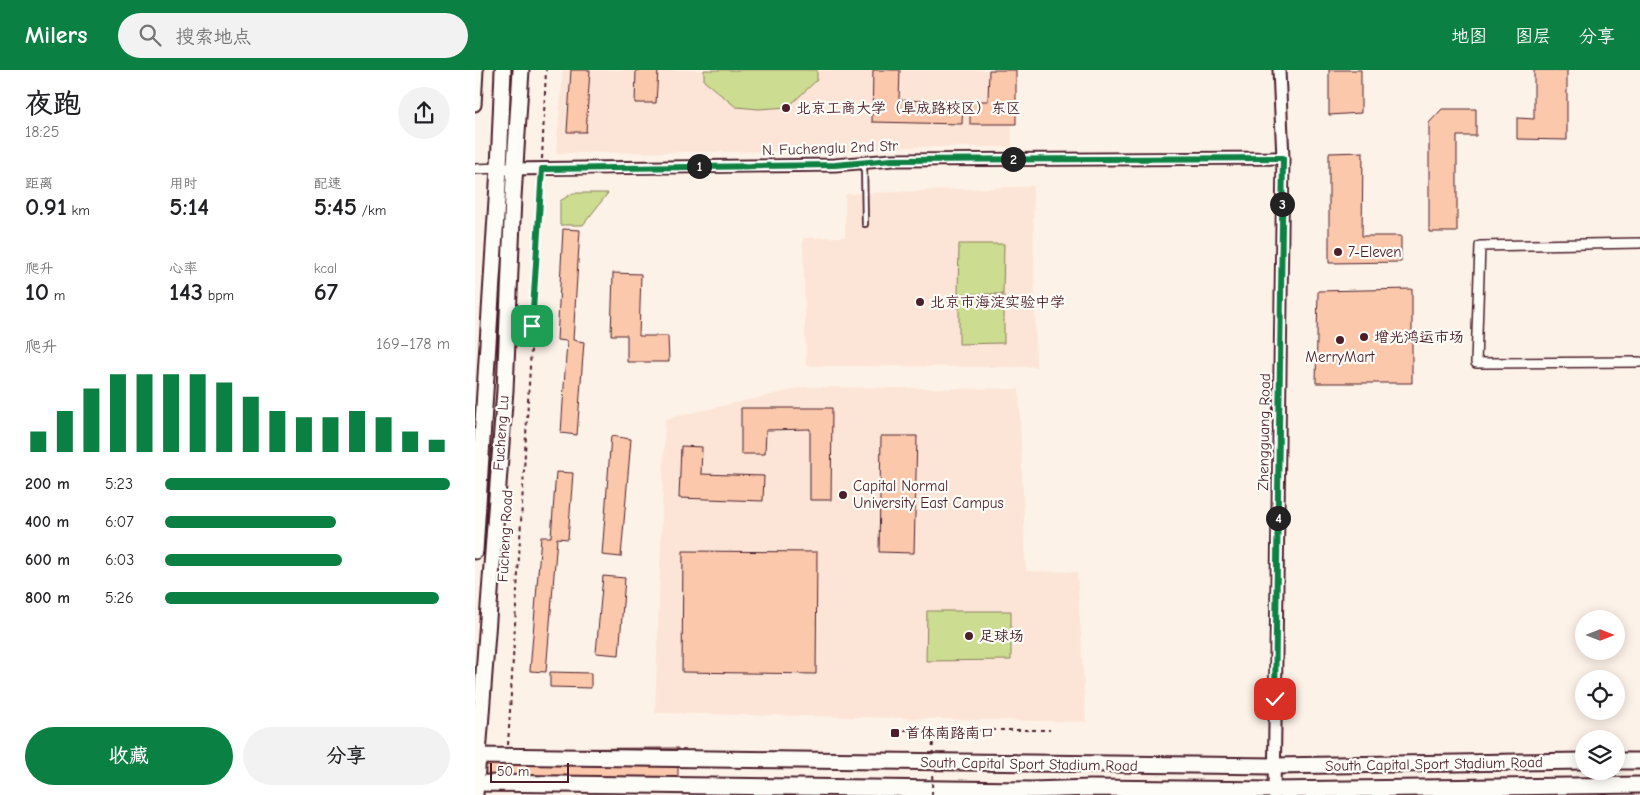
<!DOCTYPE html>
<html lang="zh">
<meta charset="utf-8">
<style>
body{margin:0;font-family:"Comic Neue","LXGW WenKai TC",sans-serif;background:#f2f2f2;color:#202124;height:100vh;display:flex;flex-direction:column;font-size:19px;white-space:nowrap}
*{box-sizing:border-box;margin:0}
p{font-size:16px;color:#757577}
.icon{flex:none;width:28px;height:28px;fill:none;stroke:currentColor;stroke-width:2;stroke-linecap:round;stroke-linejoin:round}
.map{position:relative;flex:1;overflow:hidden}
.drawer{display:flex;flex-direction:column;background:#fff;width:475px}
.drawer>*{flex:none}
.needle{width:32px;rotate:90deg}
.controls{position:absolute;left:1100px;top:540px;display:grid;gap:10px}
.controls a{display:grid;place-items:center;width:50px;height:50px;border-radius:50%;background:#fff;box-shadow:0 2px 12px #0003;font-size:25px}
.scale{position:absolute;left:15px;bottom:12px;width:79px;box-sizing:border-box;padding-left:5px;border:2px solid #4a1f2b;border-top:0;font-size:14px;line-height:18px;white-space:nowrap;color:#4a1f2b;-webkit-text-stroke:4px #fdfcf7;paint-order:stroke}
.pin{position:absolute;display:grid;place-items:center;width:42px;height:42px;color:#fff;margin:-21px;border-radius:10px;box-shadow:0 2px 8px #0006}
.km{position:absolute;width:25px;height:25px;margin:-12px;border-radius:50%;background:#222;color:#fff;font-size:14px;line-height:25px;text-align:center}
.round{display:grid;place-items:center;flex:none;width:52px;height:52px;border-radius:26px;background:#f2f2f2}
.summary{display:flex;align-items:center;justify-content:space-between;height:85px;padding:0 25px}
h1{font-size:28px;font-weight:800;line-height:38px}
.figures{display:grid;grid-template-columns:repeat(3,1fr);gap:8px;height:85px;padding:5px 25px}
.figures div{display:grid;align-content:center}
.figures b{font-size:25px;font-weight:800}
.figures small{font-size:14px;font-weight:400}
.figures p{font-size:14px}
.chart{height:140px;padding:10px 25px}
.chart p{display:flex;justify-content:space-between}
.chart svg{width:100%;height:90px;margin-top:5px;stroke:#0b8043;stroke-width:6}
.cta{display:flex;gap:10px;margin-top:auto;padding:10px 25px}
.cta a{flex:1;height:58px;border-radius:30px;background:#0b8043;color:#fff;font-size:20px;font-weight:800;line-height:58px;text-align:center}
.cta a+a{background:#f2f2f2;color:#202124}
ul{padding:0 25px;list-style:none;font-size:16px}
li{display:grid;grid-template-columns:80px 60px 1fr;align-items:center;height:38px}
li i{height:12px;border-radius:6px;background:#0b8043}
header{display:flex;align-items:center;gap:30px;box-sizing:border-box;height:70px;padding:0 25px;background:#0b8043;color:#fff}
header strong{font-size:24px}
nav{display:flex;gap:28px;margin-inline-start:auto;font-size:18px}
.search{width:350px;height:45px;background:#f2f2f2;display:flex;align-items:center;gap:12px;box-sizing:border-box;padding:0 18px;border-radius:28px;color:#757577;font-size:19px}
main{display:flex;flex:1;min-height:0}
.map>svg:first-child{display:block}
.built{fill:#fce5d6}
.green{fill:#ccdc90;stroke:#8b7e5e}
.building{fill:#fbc8ac;stroke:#4a1f2b}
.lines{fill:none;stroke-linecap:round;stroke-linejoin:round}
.service-casing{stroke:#4a1f2b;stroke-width:8}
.minor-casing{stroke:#4a1f2b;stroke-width:12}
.tertiary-casing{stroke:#4a1f2b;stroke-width:15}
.primary-casing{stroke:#4a1f2b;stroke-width:19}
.trunk-casing{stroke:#4a1f2b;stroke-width:19}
.path{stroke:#4a1f2b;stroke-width:2;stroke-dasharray:4 4;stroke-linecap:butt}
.service{stroke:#fdfcf7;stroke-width:4.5}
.minor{stroke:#fdfcf7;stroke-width:9}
.tertiary{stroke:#fdfcf7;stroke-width:11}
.primary{stroke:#fdfcf7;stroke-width:15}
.trunk{stroke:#fdfcf7;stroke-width:15}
.path-bridge{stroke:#4a1f2b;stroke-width:2;stroke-dasharray:4 4;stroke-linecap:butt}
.route-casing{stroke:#fff;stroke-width:10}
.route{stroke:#0b8043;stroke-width:6}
.poi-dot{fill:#4a1f2b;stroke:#fdfcf7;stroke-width:2}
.labels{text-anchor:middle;stroke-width:4.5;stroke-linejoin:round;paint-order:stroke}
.poi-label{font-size:15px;fill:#4a1f2b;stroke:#fdfcf7;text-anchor:start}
.street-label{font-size:15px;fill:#4a1f2b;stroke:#fdfcf7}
</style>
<header>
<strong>Milers</strong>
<div class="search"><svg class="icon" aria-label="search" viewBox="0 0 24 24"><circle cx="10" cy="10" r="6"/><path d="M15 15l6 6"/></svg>搜索地点</div>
<nav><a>地图</a><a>图层</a><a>分享</a></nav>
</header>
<main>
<section class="drawer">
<div class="summary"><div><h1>夜跑</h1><p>18:25</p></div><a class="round"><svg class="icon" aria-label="share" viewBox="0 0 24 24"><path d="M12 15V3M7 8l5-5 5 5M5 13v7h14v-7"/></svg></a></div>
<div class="figures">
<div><p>距离</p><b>0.91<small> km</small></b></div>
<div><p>用时</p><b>5:14</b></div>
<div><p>配速</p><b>5:45<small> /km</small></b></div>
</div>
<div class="figures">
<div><p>爬升</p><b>10<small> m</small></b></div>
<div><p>心率</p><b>143<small> bpm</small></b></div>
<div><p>kcal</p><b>67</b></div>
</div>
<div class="chart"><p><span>爬升</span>169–178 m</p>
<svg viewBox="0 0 160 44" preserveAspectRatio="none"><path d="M5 44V34M15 44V24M25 44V13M35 44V6M45 44V6M55 44V6M65 44V6M75 44V10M85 44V17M95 44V24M105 44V27M115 44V27M125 44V24M135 44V27M145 44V34M155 44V38"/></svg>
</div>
<ul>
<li><b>200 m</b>5:23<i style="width:100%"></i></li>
<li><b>400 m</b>6:07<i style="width:60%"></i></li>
<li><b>600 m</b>6:03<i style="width:62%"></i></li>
<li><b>800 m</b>5:26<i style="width:96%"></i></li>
</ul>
<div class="cta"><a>收藏</a><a>分享</a></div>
</section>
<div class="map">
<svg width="1165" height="725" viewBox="0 0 1165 725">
<rect width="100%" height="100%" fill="#fdf2e8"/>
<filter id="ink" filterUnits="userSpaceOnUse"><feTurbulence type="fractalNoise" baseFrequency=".02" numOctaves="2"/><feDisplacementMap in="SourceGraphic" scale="10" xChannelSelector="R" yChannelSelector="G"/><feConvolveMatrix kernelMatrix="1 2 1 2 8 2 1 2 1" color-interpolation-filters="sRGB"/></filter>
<g filter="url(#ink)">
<path class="built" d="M88,0H537V77H428L368,81L81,83Z
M558,116L561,297L331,296L328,168L370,167V124Z
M330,317L544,319L551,501L602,502L611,652L180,643L190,349Z"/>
<path class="green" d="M229,0H342V10L313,37L284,39L261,37L229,11Z
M98,123H133L108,155H85V131Z
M484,174H529L528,224H483Z
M484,225H529V273L484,274Z
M452,541H536V590L451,591Z"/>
<path class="building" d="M96,0H115L111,62H92Z
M161,0H183L181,33H160Z
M398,0H425L424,30L488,32L487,54L397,52Z
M514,0H541V54H495V31H513Z
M854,0H886V43L854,45Z
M1059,0H1092V70L1042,69V48L1059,49Z
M967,39H1001V66H982V162H954V53Z
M888,82L887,166H926V192L854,193V83Z
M88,159L105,160L98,270L109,272L102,365L86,363L92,271L82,270Z
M138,203L166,204L164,266H193L194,292H152V265H136Z
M937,219V313H841L843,221Z
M266,338H357L356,430H335V359L291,360L290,384H266Z
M136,366L156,369L146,487L127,485Z
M406,366H442L439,483L404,482Z
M206,376L227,377L226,404L289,406L288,431L204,428Z
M81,402L98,403L93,469L82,468L71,602L55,601L66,467H76Z
M208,481L342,482L341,604L207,602Z
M128,506L150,508L144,585L121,583Z
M75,602L116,603V618L75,617Z
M203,678V711L0,713V679Z"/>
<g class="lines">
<defs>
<path id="service" d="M389,93L390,154"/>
<path id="minor" d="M0,99L24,98
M1165,173L1005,176L1001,293L1165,292"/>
<path id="tertiary" d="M0,35L2,0
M32,99L360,95L417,90L808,88
M799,725L808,88L804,0"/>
<path id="primary" d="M0,686L799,696L1109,691
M1141,691H1165
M0,713L557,720L616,718L799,720L1165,715"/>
<path id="trunk" d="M0,481L24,98L28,0
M0,725L30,320L38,127L46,0"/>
</defs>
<use href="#service" class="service-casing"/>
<use href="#minor" class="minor-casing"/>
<use href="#tertiary" class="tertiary-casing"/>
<use href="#primary" class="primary-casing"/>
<use href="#trunk" class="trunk-casing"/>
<path class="path" d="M67,89L71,0
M429,660H575
M33,675L66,108"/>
<use href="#service" class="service"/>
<use href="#minor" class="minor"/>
<use href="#tertiary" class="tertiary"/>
<use href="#primary" class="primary"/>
<use href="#trunk" class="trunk"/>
<path class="path-bridge" d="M457,725L458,660"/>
</g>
</g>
<g class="lines" filter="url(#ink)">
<defs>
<path id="route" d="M57,256L67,99L360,95L417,90L808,88L800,629"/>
</defs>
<use href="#route" class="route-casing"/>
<use href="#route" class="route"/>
</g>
<g class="poi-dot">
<circle cx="311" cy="38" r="5"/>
<circle cx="863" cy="182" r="5"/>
<circle cx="445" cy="232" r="5"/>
<circle cx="889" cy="267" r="5"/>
<circle cx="865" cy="270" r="5"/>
<circle cx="368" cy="425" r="5"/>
<circle cx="494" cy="566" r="5"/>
<rect x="415" y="658" width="10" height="10" rx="2.5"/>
</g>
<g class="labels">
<g class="poi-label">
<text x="321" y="43">北京工商大学（阜成路校区）东区</text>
<text x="873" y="187">7-Eleven</text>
<text x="455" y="237">北京市海淀实验中学</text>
<text x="899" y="272">增光鸿运市场</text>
<text x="865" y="292" text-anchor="middle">MerryMart</text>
<text x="378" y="421">Capital Normal<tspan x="378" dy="17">University East Campus</tspan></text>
<text x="504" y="571">足球场</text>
<text x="430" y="668">首体南路南口</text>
</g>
<g class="street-label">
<text transform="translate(355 78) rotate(-2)" y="5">N. Fuchenglu 2nd Str</text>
<text transform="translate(789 362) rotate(-89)" y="5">Zhengguang Road</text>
<text transform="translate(26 363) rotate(-86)" y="5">Fucheng Lu</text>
<text transform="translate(30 466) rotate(-87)" y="5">Fucheng Road</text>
<text transform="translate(554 694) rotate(1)" y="5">South Capital Sport Stadium Road</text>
<text transform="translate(959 694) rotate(-1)" y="5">South Capital Sport Stadium Road</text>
</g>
</g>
</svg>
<div class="controls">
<a><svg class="needle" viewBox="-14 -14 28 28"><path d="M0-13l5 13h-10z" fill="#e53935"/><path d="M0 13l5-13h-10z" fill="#757577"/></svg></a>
<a><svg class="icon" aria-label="locate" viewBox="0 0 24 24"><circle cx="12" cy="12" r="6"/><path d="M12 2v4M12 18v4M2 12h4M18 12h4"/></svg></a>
<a><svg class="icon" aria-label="layers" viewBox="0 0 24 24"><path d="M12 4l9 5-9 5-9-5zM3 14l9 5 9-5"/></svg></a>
</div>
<div class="scale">50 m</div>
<div class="pin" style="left:57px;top:256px;background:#1e9e55"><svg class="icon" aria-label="arrive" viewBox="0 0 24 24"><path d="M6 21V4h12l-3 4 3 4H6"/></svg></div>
<div class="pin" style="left:800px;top:629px;background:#d93025"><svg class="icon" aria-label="check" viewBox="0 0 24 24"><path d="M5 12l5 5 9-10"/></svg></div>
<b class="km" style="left:224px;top:96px">1</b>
<b class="km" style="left:538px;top:89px">2</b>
<b class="km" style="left:807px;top:134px">3</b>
<b class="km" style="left:803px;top:448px">4</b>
</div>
</main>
